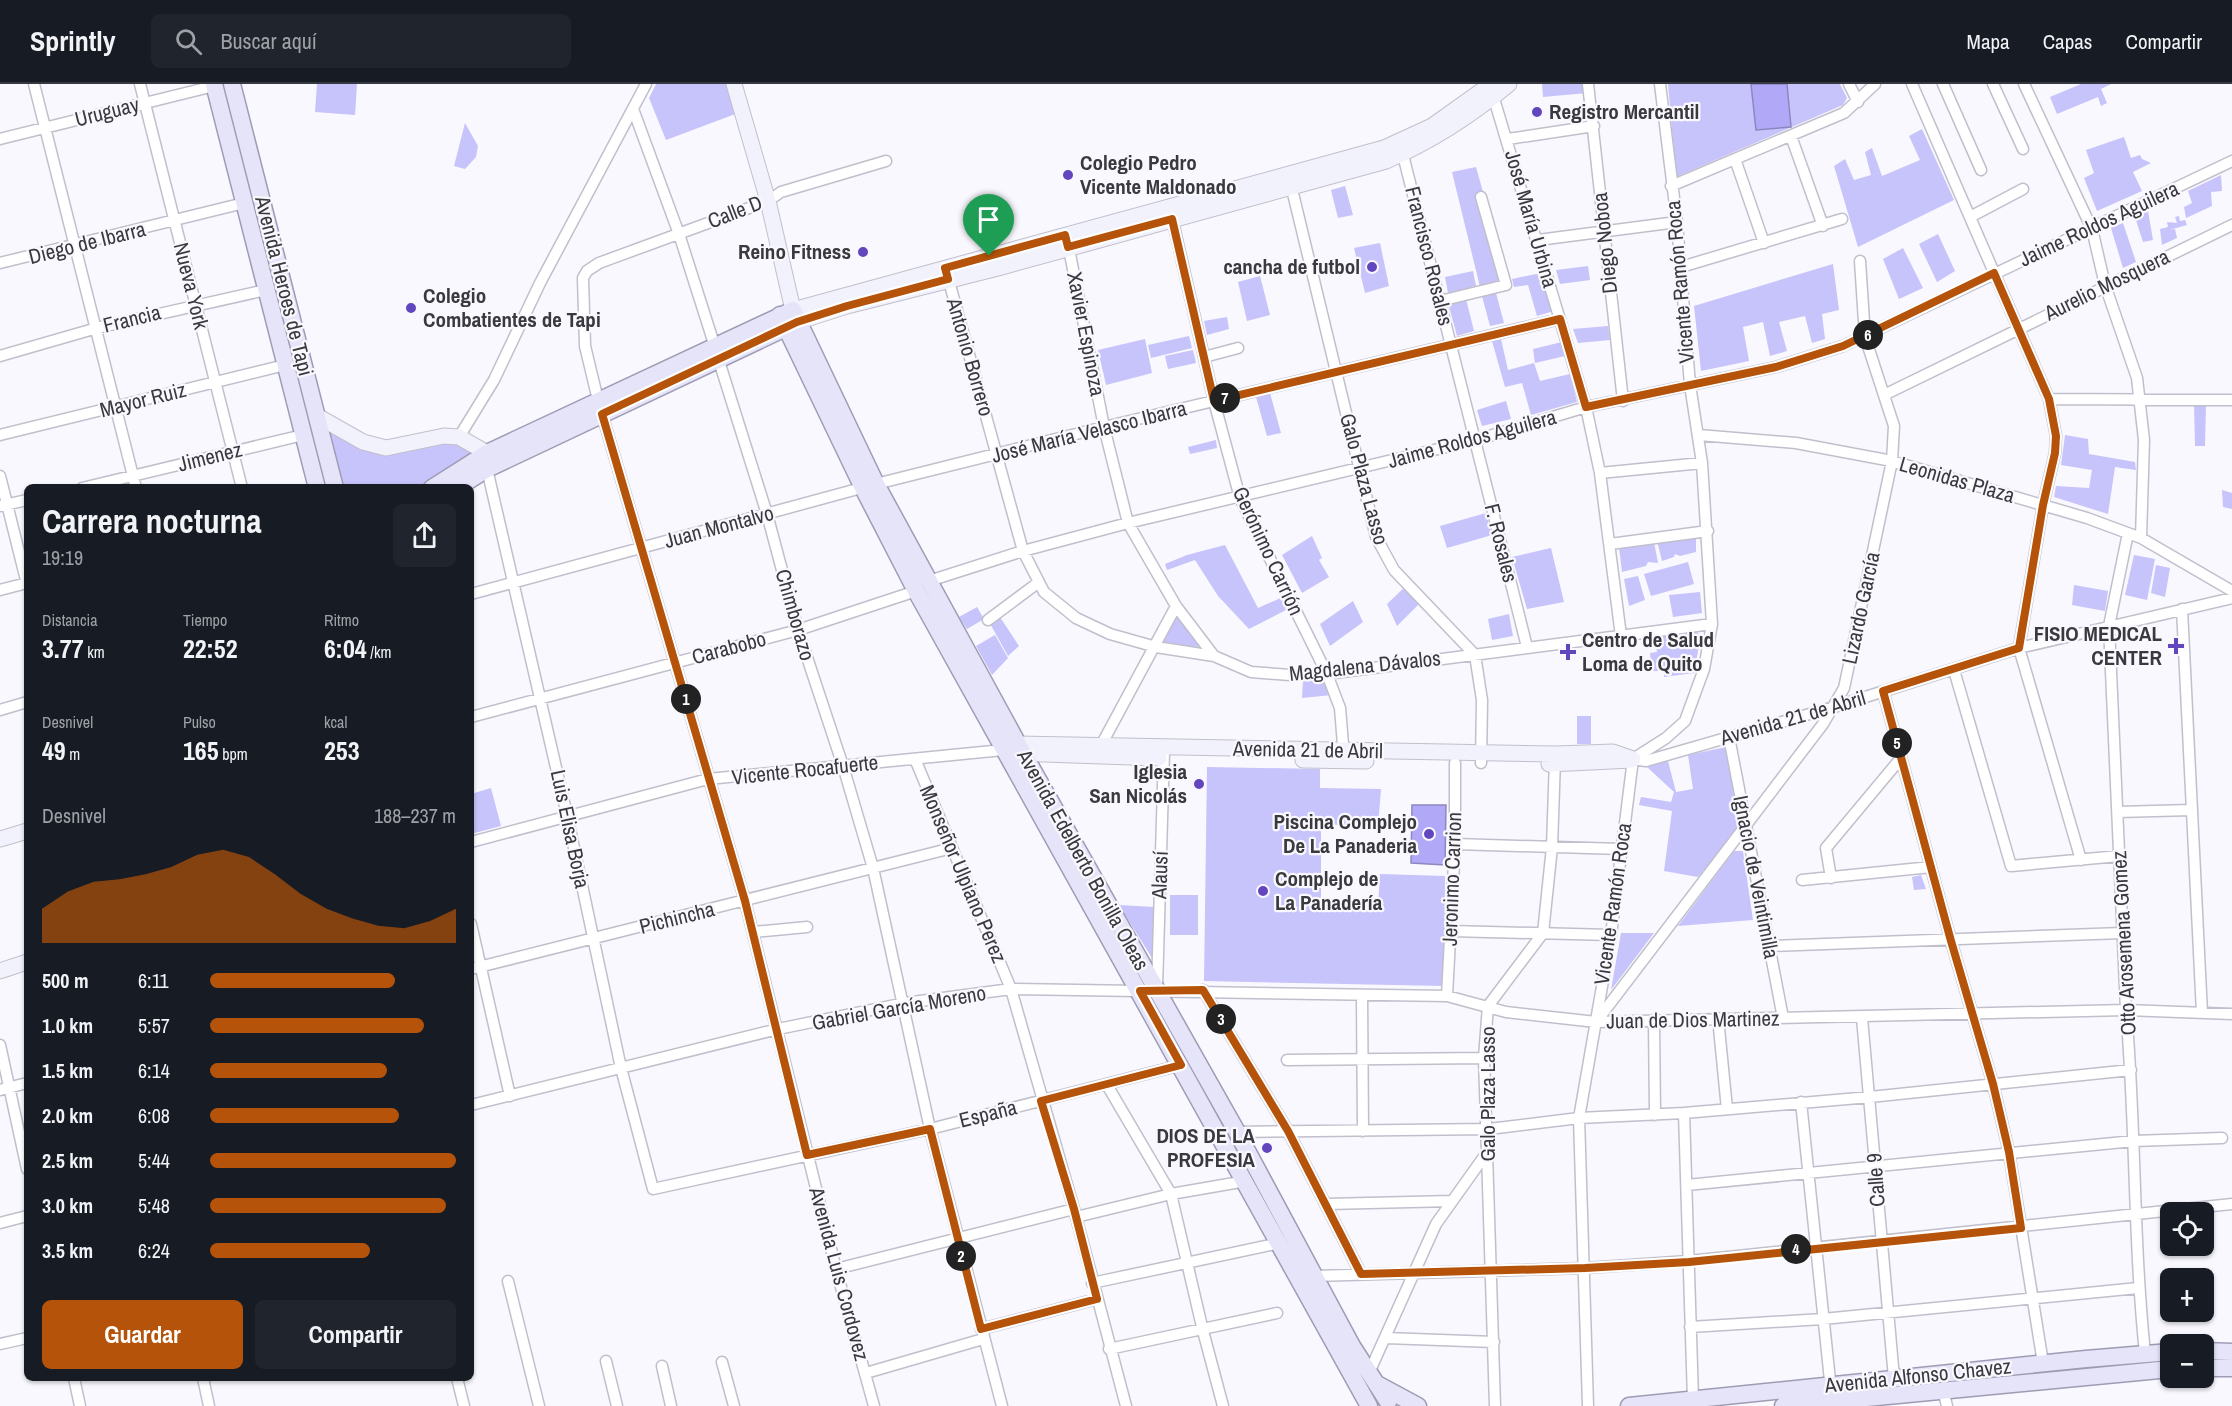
<!DOCTYPE html>
<html lang="es">
<meta charset="utf-8">
<style>
body{margin:0;font-family:"Archivo Narrow",sans-serif;background:#20242c;color:#f1f3f6;height:100vh;display:flex;flex-direction:column;font-size:22px;white-space:nowrap}
*{box-sizing:border-box;margin:0}
p{font-size:20px;color:#9ea1a6}
.icon{flex:none;width:33px;height:33px;fill:none;stroke:currentColor;stroke-width:2;stroke-linecap:round;stroke-linejoin:round}
.map{position:relative;flex:1;overflow:hidden}
.drawer{position:absolute;left:24px;top:400px;width:450px;height:897px;display:flex;flex-direction:column;background:#171b24;border-radius:9px;box-shadow:0 2px 4px #0004}
.drawer>*{flex:none}
.fabs{position:absolute;left:2160px;top:1118px;display:grid;gap:12px}
.fabs a{display:grid;place-items:center;width:54px;height:54px;border-radius:9px;background:#171b24;box-shadow:0 2px 4px #0004;font-size:30px}
.pin{position:absolute;display:grid;place-items:center;width:51px;height:51px;color:#fff;margin:-62px -26px;border-radius:50% 50% 50% 0;rotate:-45deg;box-shadow:0 0 6px #0007}
.pin .icon{rotate:45deg}
.km{position:absolute;width:30px;height:30px;margin:-15px;border-radius:50%;background:#222;color:#fff;font-size:16px;line-height:30px;text-align:center}
.round{display:grid;place-items:center;flex:none;width:63px;height:63px;border-radius:9px;background:#20242c}
.headline{display:flex;align-items:center;justify-content:space-between;height:102px;padding:0 18px}
h1{font-size:33px;font-weight:700;line-height:45px}
.metrics{display:grid;grid-template-columns:repeat(3,1fr);gap:9px;height:102px;padding:6px 18px}
.metrics div{display:grid;align-content:center}
.metrics b{font-size:26px;font-weight:700}
.metrics small{font-size:16px;font-weight:400}
.metrics p{font-size:16px}
.chart{height:168px;padding:12px 18px}
.chart p{display:flex;justify-content:space-between}
.chart svg{width:100%;height:108px;margin-top:6px;fill:#b45309;opacity:.7}
.button{display:flex;gap:12px;margin-top:auto;padding:12px 18px}
.button a{flex:1;height:69px;border-radius:9px;background:#b45309;color:#fff;font-size:24px;font-weight:700;line-height:69px;text-align:center}
.button a+a{background:#20242c;color:#f1f3f6}
ul{padding:0 18px;list-style:none;font-size:20px}
li{display:grid;grid-template-columns:96px 72px 1fr;align-items:center;height:45px}
li i{height:15px;border-radius:8px;background:#b45309}
header{display:flex;align-items:center;gap:36px;box-sizing:border-box;height:84px;padding:0 30px;background:#171b24;border-bottom:2px solid #363941}
header strong{font-size:28px}
nav{display:flex;gap:33px;margin-inline-start:auto;font-size:21px}
.search{width:420px;height:54px;background:#20242c;display:flex;align-items:center;gap:15px;box-sizing:border-box;padding:0 21px;border-radius:9px;color:#9ea1a6;font-size:22px}
.map>svg:first-child{display:block}
.green{fill:#c7c3fb}
.water{fill:#b1a9f8;stroke:#8d87c0;stroke-width:1.5}
.lines{fill:none;stroke-linecap:round;stroke-linejoin:round}
.street-casing{stroke:#c0bfcc;stroke-width:13}
.secondary-casing{stroke:#c0bfcc;stroke-width:17}
.primary-casing{stroke:#9e9cb4;stroke-width:19}
.street{stroke:#fff;stroke-width:10}
.secondary{stroke:#f2f2fc;stroke-width:15}
.primary{stroke:#e5e4f8;stroke-width:16}
.route-casing{stroke:#fff;stroke-width:12}
.route{stroke:#b45309;stroke-width:8}
.poi-dot{fill:#6146be;stroke:#f9f8fe;stroke-width:2}
.labels{text-anchor:middle;stroke-width:4.5;stroke-linejoin:round;paint-order:stroke}
.street-label{font-size:21px;fill:#39393e;stroke:#f9f8fe}
.poi-label{font-size:21px;font-weight:bold;fill:#39393e;stroke:#f9f8fe;text-anchor:end}
</style>
<header>
<strong>Sprintly</strong>
<div class="search"><svg class="icon" aria-label="search" viewBox="0 0 24 24"><circle cx="10" cy="10" r="6"/><path d="M15 15l6 6"/></svg>Buscar aquí</div>
<nav><a>Mapa</a><a>Capas</a><a>Compartir</a></nav>
</header>
<div class="map">
<svg width="2232" height="1322" viewBox="0 0 2232 1322">
<rect width="100%" height="100%" fill="#f9f8fe"/>
<path class="green" d="M317,0H357L355,31L315,28Z
M656,0H731L738,29L666,56L649,14Z
M1542,0H1587V9L1543,13Z
M1668,0H1840L1847,14L1843,21L1676,93Z
M2081,0H2111L2101,5L2107,19L2101,22L2098,13L2057,30L2050,13Z
M465,39L478,62L476,73L465,85L454,82Z
M1922,45L1954,116L1858,163L1834,82L1845,75L1854,96L1871,91L1865,68L1872,64L1882,92L1920,76L1909,52Z
M2124,53L2131,74L2140,71L2142,75L2151,79L2133,88L2142,107L2097,127L2084,94L2094,89L2086,66Z
M1476,83L1483,108L1476,110L1501,197L1480,203L1452,88Z
M2221,91L2222,107L2211,108L2212,122L2186,134L2184,123L2192,119L2188,107Z
M1345,102L1353,131L1338,134L1331,106Z
M2148,127L2153,156L2143,158L2135,133Z
M2179,132L2180,137L2185,136L2187,141L2169,146L2175,145L2177,154L2162,161L2160,145L2168,143L2167,138L2177,139L2175,133Z
M2123,139L2136,178L2123,184L2111,144Z
M1938,150L1955,187L1937,198L1919,160Z
M1380,159L1389,202L1365,209L1354,164Z
M1903,164L1923,204L1899,215L1883,175Z
M1833,180L1839,226L1822,230L1825,255L1812,259L1805,232L1779,238L1787,267L1770,272L1763,238L1743,243L1749,277L1701,287L1694,222Z
M1588,182L1590,196L1560,200L1556,186Z
M1473,187L1476,202L1448,209L1445,193Z
M1541,189L1554,227L1537,232L1528,201L1514,203L1512,195Z
M1260,192L1270,231L1247,237L1238,198Z
M1496,209L1504,239L1490,242L1482,212Z
M1466,215L1474,247L1457,252L1448,219Z
M1227,233L1229,245L1207,251L1204,237Z
M1608,242L1610,256L1578,259L1573,245Z
M1189,252L1192,264L1151,274L1148,261Z
M1145,255L1152,289L1106,301L1098,266Z
M1501,255L1508,286L1534,279L1540,297L1570,290L1577,318L1531,331L1522,299L1505,303L1492,257Z
M1562,258L1565,272L1535,279L1533,265Z
M1193,266L1196,279L1168,285L1165,272Z
M1270,309L1281,349L1267,352L1256,313Z
M1506,317L1511,335L1482,342L1477,326Z
M2194,320L2206,321L2205,362H2195Z
M325,341L361,362L453,357L477,368L423,403H341Z
M2065,351L2088,355L2089,370L2135,378L2136,386L2115,383L2108,430L2054,413L2056,402L2089,404L2092,386L2061,381Z
M1216,356L1217,364L1190,370L1188,363Z
M2222,406L2232,409V425L2223,423Z
M1486,429L1492,451L1447,464L1440,442Z
M1312,452L1322,474L1319,476L1329,493L1302,509L1282,471Z
M1696,452V468L1680,472L1675,470L1674,473L1662,477L1657,457Z
M1654,458L1658,479L1648,478L1646,482L1622,488L1619,463Z
M1225,461L1258,524L1285,512L1290,524L1249,545L1218,512L1195,476L1167,486L1165,480L1187,471Z
M1551,464L1564,518L1527,525L1512,473Z
M2134,471L2155,475L2147,516L2125,511Z
M1688,478L1694,500L1651,512L1644,490Z
M2156,481L2170,484L2165,513L2151,509Z
M1638,492L1645,516L1629,522L1624,495Z
M2074,501L2108,507L2105,527L2072,521Z
M1406,502L1420,519L1397,542L1387,520Z
M1700,508L1702,529L1673,533L1669,511Z
M1353,517L1363,538L1330,562L1320,540Z
M977,523L984,535L967,545L959,533Z
M998,530L1019,562L1008,572L988,536Z
M1509,530L1513,552L1492,556L1488,535Z
M1178,531L1200,561L1198,563L1165,559L1163,556Z
M1694,547L1701,551L1694,589L1664,593V587H1652L1650,569L1657,568L1655,553Z
M995,551L1008,574L992,591L976,562Z
M1324,593L1332,611L1302,614L1303,596Z
M1577,632H1591V660H1577Z
M1726,663L1742,741L1698,793L1664,787L1672,727L1639,721L1641,713L1671,718L1674,708L1647,683L1668,677L1676,708L1693,705L1688,671Z
M1207,683L1320,685V704L1381,705L1378,743L1321,740V821L1378,822L1380,790L1445,792L1444,902L1204,897Z
M491,704L501,742L471,750V710Z
M1734,767H1743L1753,836L1678,842Z
M1921,791L1926,805L1914,806L1912,793Z
M1170,811H1198V851H1170Z
M1119,821L1155,823V873L1152,874Z
M1621,849H1654L1611,906Z"/>
<path class="water" d="M1751,0H1787L1791,43L1756,46Z
M1412,721H1446L1445,781L1411,779Z"/>
<g class="lines">
<defs>
<path id="street" d="M34,0L136,404
M140,0L242,404
M1588,0L1623,317
M1849,0L1858,18
M1912,0L2049,315L2056,352L2055,369L2043,421L2019,564L2081,776
M1943,0L1981,86
M1993,0L2023,65
M2024,0L2092,145L2105,201L2137,294L2144,356L2141,454
M1492,8L1586,323L1600,389L1621,552
M633,25L679,150L715,263
M1791,52L1823,142
M0,55L214,2
M1508,55L1594,42
M1401,63L1527,563
M1735,75L1764,159
M1290,97L1376,453L1394,486L1475,571L1482,616L1481,679
M1671,102L1844,29L1875,0
M1171,129L1214,317L1240,414L1327,590L1340,624L1344,673
M1970,133L2023,105
M1538,156L1677,138
M1068,160L1104,343L1128,439L1176,522L1214,572
M0,179L244,119
M1681,183L1842,135
M947,190L1023,467L1044,508L1076,534L1110,550L1156,563L1214,572L1251,588L1290,591L1327,590L1712,540
M1440,217L1506,201L1481,113
M0,272L97,244L266,206
M1204,273L1238,264
M719,277L767,430L798,546L843,682L873,784L930,1045L1002,1322
M1886,310L2232,141
M2049,315L2232,316
M598,316L585,262L583,194L587,187L599,179L768,117L781,108L886,77
M602,330L745,817L836,1185L874,1322
M0,351L285,281
M1699,351L1796,359L1892,377L2087,434L2141,454L2232,507
M459,353L494,296L540,199L646,0
M487,385L567,731L621,984L653,1105L930,1045L1181,981
M1600,389L1702,379
M0,392L27,500
M82,404L303,351
M0,422L27,416
M2128,449L2109,542L2126,926C2136,1041 2133,1155 2145,1269
M1610,460L1708,447
M929,497L1023,467L1128,439L1476,356L1586,323L1776,283L1843,262L2232,77
M0,506L27,499
M471,510L876,400L1104,343L1560,235
M2182,525L2202,929
M988,536L1039,498
M1954,586L2011,782L2119,772
M1883,607L1951,857L1993,1000L2009,1068L2043,1279
M0,626L27,618
M471,633L798,546L916,507
M1729,653L1783,934
M1098,667L1176,522
M915,675L1011,905L1074,1125L1126,1322
M1633,675L1666,654L1685,637L1704,585L1712,540L1702,379L1690,301L1677,138L1660,0
M1633,675L1646,677L1834,623L2019,564L2232,514
M2118,728L2191,726
M471,758L708,695L1003,666
M1455,760L1621,765
M1831,794L1826,764L1901,674
M1802,796L1931,783
M471,840L510,1012
M1450,847L1611,851
M753,848L807,843
M1769,862L2122,849
M471,885L952,764
M1157,904L1164,668
M1203,906L1288,1047L1361,1190
M1362,911L1363,1047
M1447,912L1455,760V679
M1718,934L1727,1025
M1862,934L1894,1294
M1654,936L1655,1031
M1596,938L1823,640L1844,604L1892,377L1894,342L1865,253L1860,177
M0,961L27,1085
M1287,976L1484,974
M1107,1001L1171,1110L1203,1247L1223,1322
M0,1006L27,999
M1801,1018L1831,1306
M471,1021L778,945L905,919L1011,905L1447,912L1506,928L1596,938L2126,926L2232,930
M1684,1029L1693,1315
M1237,1048L1489,1045L1579,1034L1684,1029L1870,1013L2131,986
M1687,1101L2134,1057L2222,1054
M1327,1120L1452,1117
M1076,1133L1171,1110L1246,1097
M0,1139L27,1132
M836,1185L1074,1125
M1314,1192L1585,1184L1689,1177L2232,1120
M508,1197L539,1322
M1092,1199L1280,1159
M1690,1243L1823,1235L2138,1204
M981,1245L1097,1215
M1386,1254L1494,1258
M0,1260L27,1254
M1109,1265L1277,1229
M606,1277L617,1322
M722,1278L734,1322
M662,1282L671,1322
M866,1289L983,1255
M1368,1291L1436,1140L1488,1067
M74,1294L80,1322
M203,1294L209,1322
M457,1294L464,1322
M1943,1306L1947,1322
M1495,1322L1484,974L1488,922L1543,849L1552,763L1555,675
M1588,1322L1579,1034L1611,851L1633,675"/>
<path id="secondary" d="M734,0L768,117L793,226L1384,64L1432,42L1491,0
M797,238L847,222L998,184L1386,77C1432,57 1471,32 1509,0
M317,332L363,358L386,364L444,352L459,353L487,369
M1009,664L1018,660L1556,670L1613,668L1633,675
M1015,669L1159,674
M1303,676L1366,677
M1549,680L1632,676
M0,755L27,747
M0,887L27,878"/>
<path id="primary" d="M214,0L317,404
M232,0L335,404
M780,231L863,404L916,507L1369,1322
M432,404L487,369L793,226L876,400L1018,660L1237,1048L1352,1262L1388,1318
M457,404L487,385L794,240
M2204,1267L2232,1268
M2204,1284H2232
M1379,1301L1418,1322
M1629,1322L2086,1275L2170,1268
M1783,1322L2170,1285"/>
</defs>
<use href="#street" class="street-casing"/>
<use href="#secondary" class="secondary-casing"/>
<use href="#primary" class="primary-casing"/>
<use href="#street" class="street"/>
<use href="#secondary" class="secondary"/>
<use href="#primary" class="primary"/>
</g>
<g class="lines">
<defs>
<path id="route" d="M1172,135L1214,317L1560,235L1586,323L1776,283L1843,262L1994,189L2049,315L2056,352L2055,369L2043,421L2019,564L1883,607L1951,857L1993,1000L2009,1068L2021,1144L1689,1178L1585,1184L1361,1190L1288,1047L1203,906L1140,907L1181,981L1041,1017L1074,1125L1097,1215L981,1245L930,1045L807,1071L745,817L602,330L797,238L847,222L948,195L945,184L1065,151L1068,163Z"/>
</defs>
<use href="#route" class="route-casing"/>
<use href="#route" class="route"/>
</g>
<g class="poi-dot">
<circle cx="1537" cy="28" r="6"/>
<circle cx="1068" cy="91" r="6"/>
<circle cx="863" cy="168" r="6"/>
<circle cx="1372" cy="183" r="6"/>
<circle cx="411" cy="224" r="6"/>
<path d="M2173 553h6v6h6v6h-6v6h-6v-6h-6v-6h6z"/>
<path d="M1565 559h6v6h6v6h-6v6h-6v-6h-6v-6h6z"/>
<circle cx="1199" cy="700" r="6"/>
<circle cx="1429" cy="750" r="6"/>
<circle cx="1263" cy="807" r="6"/>
<circle cx="1267" cy="1064" r="6"/>
</g>
<g class="labels">
<g class="street-label">
<text transform="translate(107 28) rotate(-14)" y="7">Uruguay</text>
<text transform="translate(735 128) rotate(-21)" y="7">Calle D</text>
<text transform="translate(1531 135) rotate(74)" y="7">José María Urbina</text>
<text transform="translate(2099 140) rotate(-25)" y="7">Jaime Roldos Aguilera</text>
<text transform="translate(87 159) rotate(-14)" y="7">Diego de Ibarra</text>
<text transform="translate(1605 159) rotate(-96)" y="7">Diego Noboa</text>
<text transform="translate(1429 172) rotate(76)" y="7">Francisco Rosales</text>
<text transform="translate(1680 198) rotate(-95)" y="7">Vicente Ramón Roca</text>
<text transform="translate(2107 201) rotate(-26)" y="7">Aurelio Mosquera</text>
<text transform="translate(191 202) rotate(76)" y="7">Nueva York</text>
<text transform="translate(284 202) rotate(76)" y="7">Avenida Heroes de Tapi</text>
<text transform="translate(132 235) rotate(-14)" y="7">Francia</text>
<text transform="translate(1086 250) rotate(79)" y="7">Xavier Espinoza</text>
<text transform="translate(970 273) rotate(74)" y="7">Antonio Borrero</text>
<text transform="translate(143 316) rotate(-14)" y="7">Mayor Ruiz</text>
<text transform="translate(1089 348) rotate(-14)" y="7">José María Velasco Ibarra</text>
<text transform="translate(1472 355) rotate(-15)" y="7">Jaime Roldos Aguilera</text>
<text transform="translate(210 373) rotate(-14)" y="7">Jimenez</text>
<text transform="translate(1364 395) rotate(75)" y="7">Galo Plaza Lasso</text>
<text transform="translate(1957 396) rotate(16)" y="7">Leonidas Plaza</text>
<text transform="translate(719 443) rotate(-15)" y="7">Juan Montalvo</text>
<text transform="translate(1501 459) rotate(76)" y="7">F. Rosales</text>
<text transform="translate(1268 467) rotate(65)" y="7">Gerónimo Carrión</text>
<text transform="translate(1861 524) rotate(-78)" y="7">Lizardo García</text>
<text transform="translate(795 531) rotate(74)" y="7">Chimborazo</text>
<text transform="translate(729 564) rotate(-15)" y="7">Carabobo</text>
<text transform="translate(1365 582) rotate(-6)" y="7">Magdalena Dávalos</text>
<text transform="translate(1793 634) rotate(-16)" y="7">Avenida 21 de Abril</text>
<text transform="translate(1308 666) rotate(1)" y="7">Avenida 21 de Abril</text>
<text transform="translate(805 686) rotate(-6)" y="7">Vicente Rocafuerte</text>
<text transform="translate(570 745) rotate(78)" y="7">Luis Elisa Borja</text>
<text transform="translate(1083 776) rotate(61)" y="7">Avenida Edelberto Bonilla Oleas</text>
<text transform="translate(963 790) rotate(67)" y="7">Monseñor Ulpiano Perez</text>
<text transform="translate(1160 791) rotate(-88)" y="7">Alausí</text>
<text transform="translate(1756 793) rotate(79)" y="7">Ignacio de Veintimilla</text>
<text transform="translate(1452 795) rotate(-88)" y="7">Jeronimo Carrion</text>
<text transform="translate(1613 820) rotate(-82)" y="7">Vicente Ramón Roca</text>
<text transform="translate(677 834) rotate(-14)" y="7">Pichincha</text>
<text transform="translate(2124 859) rotate(-93)" y="7">Otto Arosemena Gomez</text>
<text transform="translate(899 924) rotate(-10)" y="7">Gabriel García Moreno</text>
<text transform="translate(1693 936) rotate(-1)" y="7">Juan de Dios Martinez</text>
<text transform="translate(1488 1010) rotate(-90)" y="7">Galo Plaza Lasso</text>
<text transform="translate(988 1030) rotate(-14)" y="7">España</text>
<text transform="translate(1876 1096) rotate(-94)" y="7">Calle 9</text>
<text transform="translate(839 1190) rotate(75)" y="7">Avenida Luis Cordovez</text>
<text transform="translate(1918 1292) rotate(-6)" y="7">Avenida Alfonso Chavez</text>
</g>
<g class="poi-label">
<text x="1549" y="35" text-anchor="start">Registro Mercantil</text>
<text x="1080" y="86" text-anchor="start">Colegio Pedro<tspan x="1080" dy="24">Vicente Maldonado</tspan></text>
<text x="851" y="175">Reino Fitness</text>
<text x="1360" y="190">cancha de futbol</text>
<text x="423" y="219" text-anchor="start">Colegio<tspan x="423" dy="24">Combatientes de Tapi</tspan></text>
<text x="2162" y="557">FISIO MEDICAL<tspan x="2162" dy="24">CENTER</tspan></text>
<text x="1582" y="563" text-anchor="start">Centro de Salud<tspan x="1582" dy="24">Loma de Quito</tspan></text>
<text x="1187" y="695">Iglesia<tspan x="1187" dy="24">San Nicolás</tspan></text>
<text x="1417" y="745">Piscina Complejo<tspan x="1417" dy="24">De La Panaderia</tspan></text>
<text x="1275" y="802" text-anchor="start">Complejo de<tspan x="1275" dy="24">La Panadería</tspan></text>
<text x="1255" y="1059">DIOS DE LA<tspan x="1255" dy="24">PROFESIA</tspan></text>
</g>
</g>
</svg>
<div class="fabs">
<a><svg class="icon" aria-label="locate" viewBox="0 0 24 24"><circle cx="12" cy="12" r="6"/><path d="M12 2v4M12 18v4M2 12h4M18 12h4"/></svg></a>
<a>+</a>
<a>−</a>
</div>
<div class="pin" style="left:989px;top:172px;background:#1e9e55"><svg class="icon" aria-label="arrive" viewBox="0 0 24 24"><path d="M6 21V4h12l-3 4 3 4H6"/></svg></div>
<b class="km" style="left:686px;top:615px">1</b>
<b class="km" style="left:961px;top:1172px">2</b>
<b class="km" style="left:1221px;top:935px">3</b>
<b class="km" style="left:1796px;top:1165px">4</b>
<b class="km" style="left:1897px;top:659px">5</b>
<b class="km" style="left:1868px;top:251px">6</b>
<b class="km" style="left:1225px;top:314px">7</b>
<section class="drawer">
<div class="headline"><div><h1>Carrera nocturna</h1><p>19:19</p></div><a class="round"><svg class="icon" aria-label="share" viewBox="0 0 24 24"><path d="M12 15V3M7 8l5-5 5 5M5 13v7h14v-7"/></svg></a></div>
<div class="metrics">
<div><p>Distancia</p><b>3.77<small> km</small></b></div>
<div><p>Tiempo</p><b>22:52</b></div>
<div><p>Ritmo</p><b>6:04<small> /km</small></b></div>
</div>
<div class="metrics">
<div><p>Desnivel</p><b>49<small> m</small></b></div>
<div><p>Pulso</p><b>165<small> bpm</small></b></div>
<div><p>kcal</p><b>253</b></div>
</div>
<div class="chart"><p><span>Desnivel</span>188–237 m</p>
<svg viewBox="0 0 160 44" preserveAspectRatio="none"><path d="M0 44V30L10 23L20 19L30 18L40 16L50 13L60 8L70 6L80 9L90 16L100 24L110 30L120 34L130 37L140 38L150 35L160 30V44z"/></svg>
</div>
<ul>
<li><b>500 m</b>6:11<i style="width:75%"></i></li>
<li><b>1.0 km</b>5:57<i style="width:87%"></i></li>
<li><b>1.5 km</b>6:14<i style="width:72%"></i></li>
<li><b>2.0 km</b>6:08<i style="width:77%"></i></li>
<li><b>2.5 km</b>5:44<i style="width:100%"></i></li>
<li><b>3.0 km</b>5:48<i style="width:96%"></i></li>
<li><b>3.5 km</b>6:24<i style="width:65%"></i></li>
</ul>
<div class="button"><a>Guardar</a><a>Compartir</a></div>
</section>
</div>
